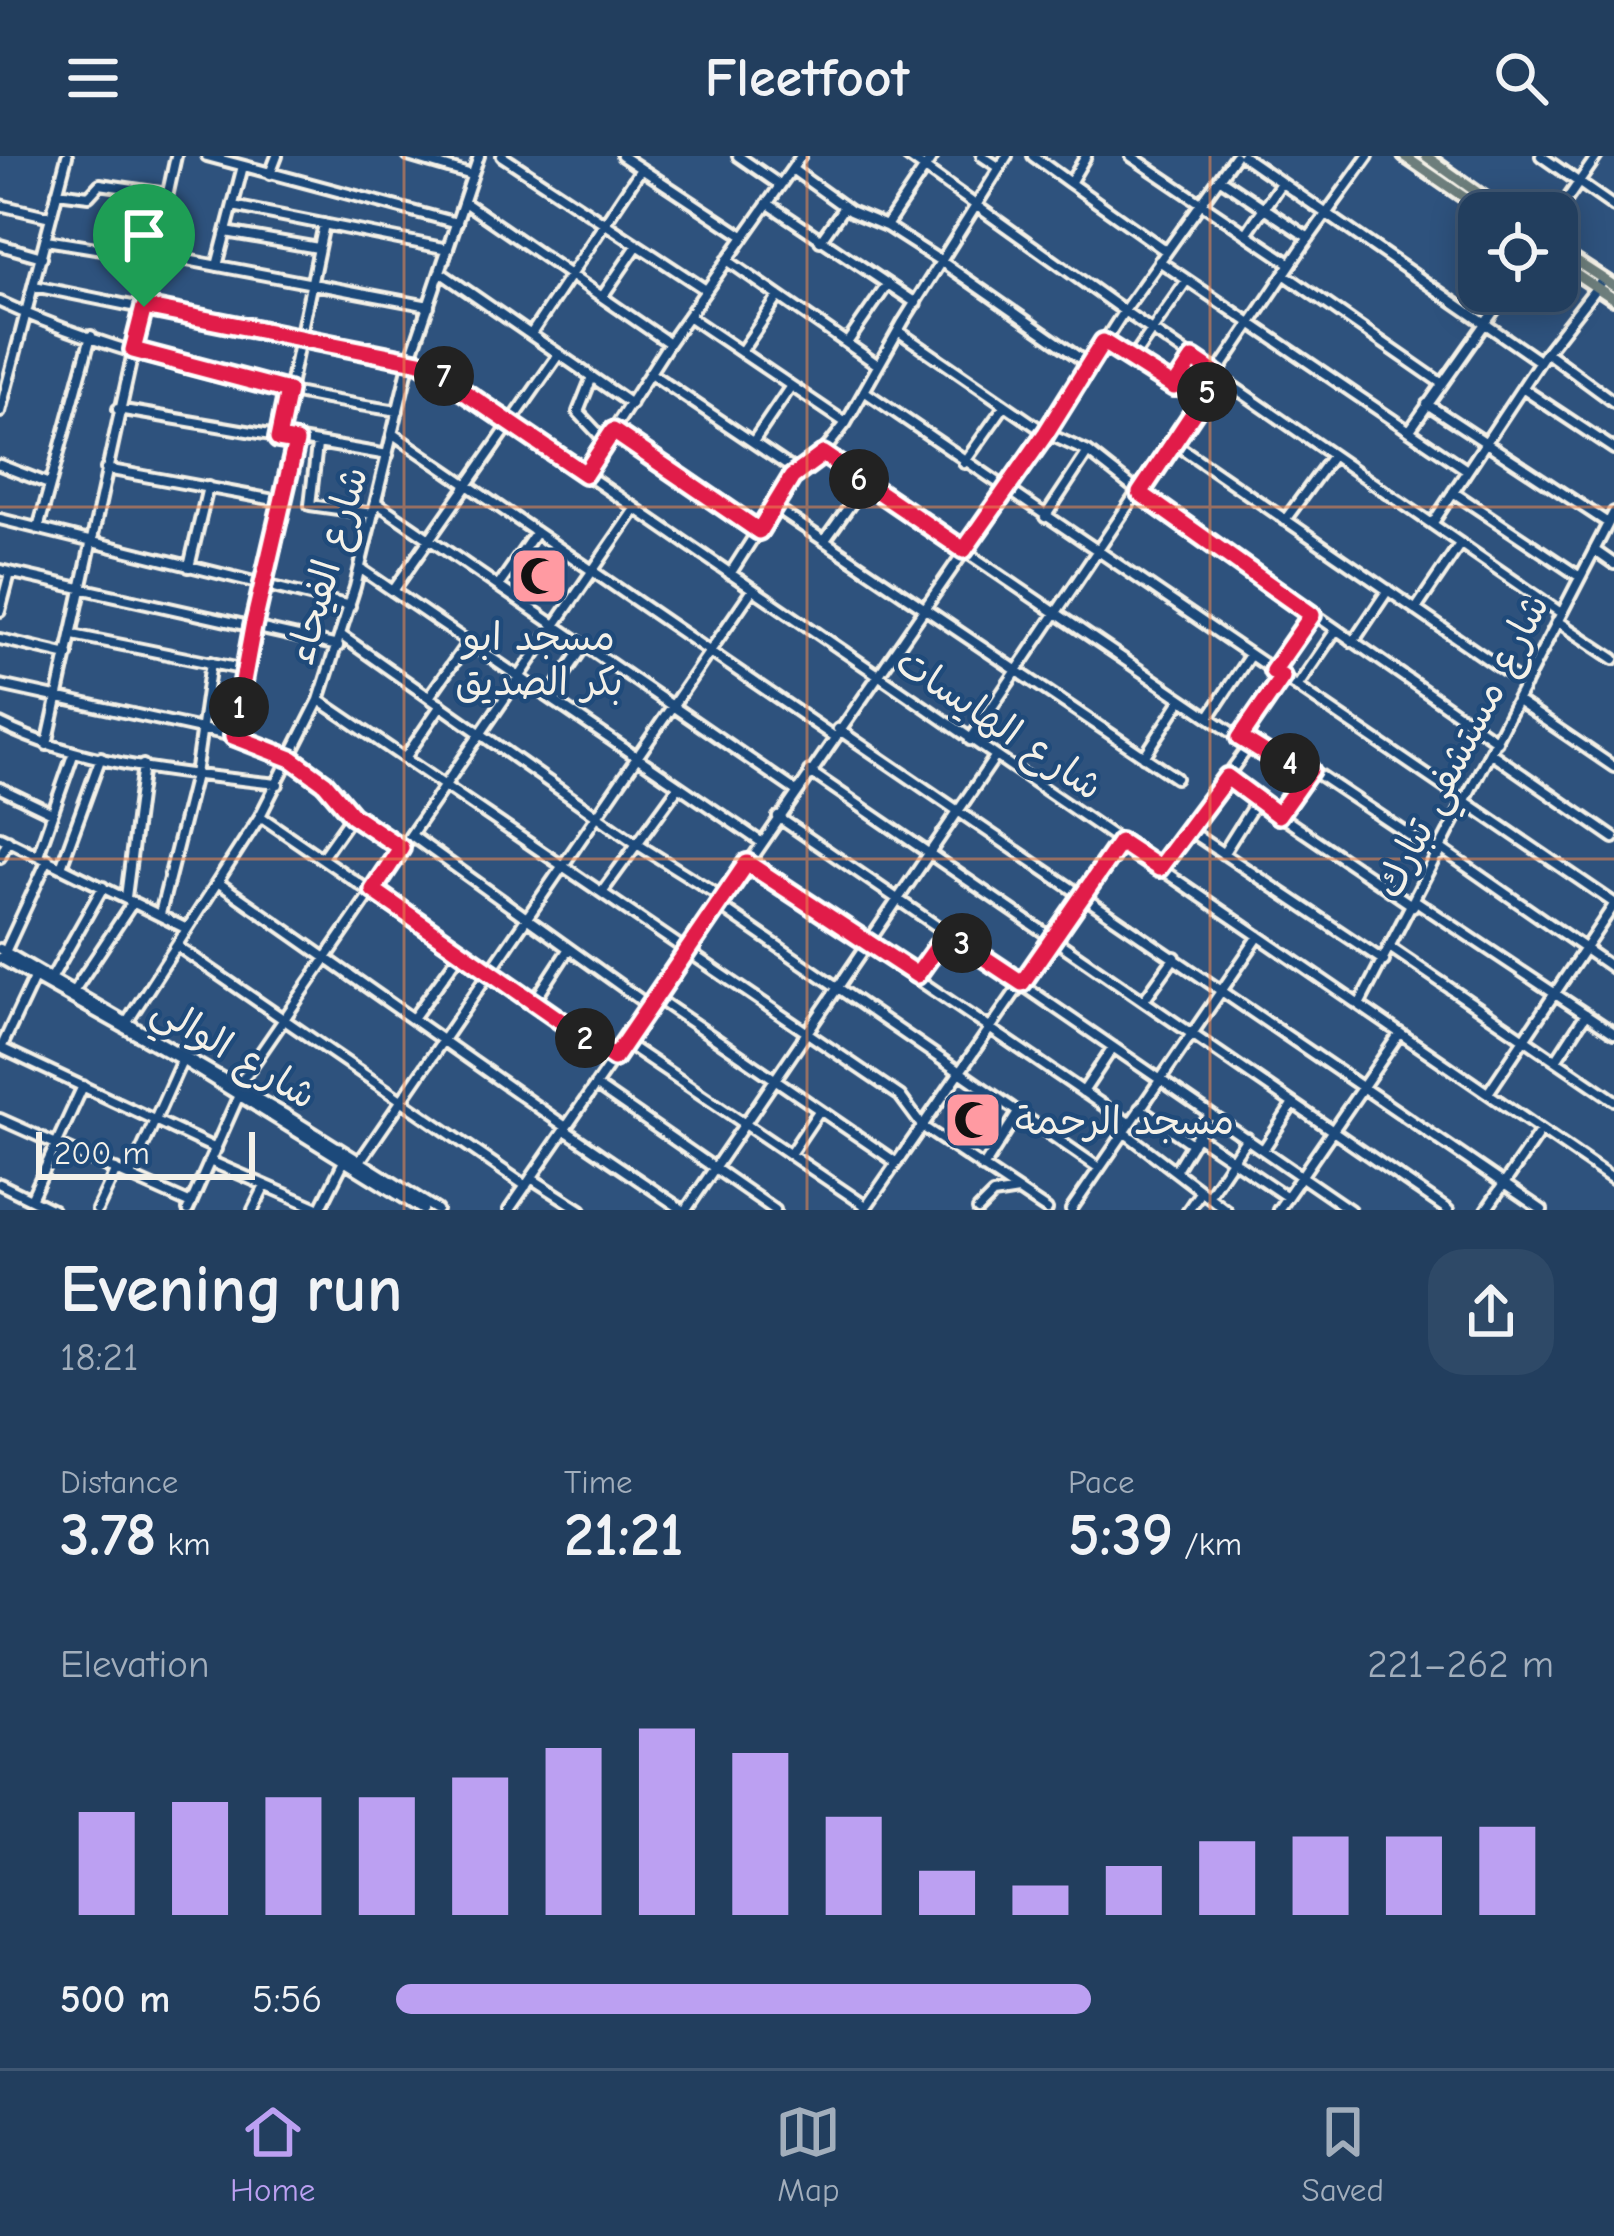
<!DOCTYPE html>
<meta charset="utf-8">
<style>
body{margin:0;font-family:"Comic Neue","Playpen Sans Arabic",sans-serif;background:#2e4967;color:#f1f3f6;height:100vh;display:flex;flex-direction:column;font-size:45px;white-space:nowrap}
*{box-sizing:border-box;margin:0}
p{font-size:39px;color:#a2aebc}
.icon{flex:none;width:66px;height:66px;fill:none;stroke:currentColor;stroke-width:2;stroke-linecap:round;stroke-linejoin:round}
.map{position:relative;height:1054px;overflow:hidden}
.side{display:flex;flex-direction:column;background:#223e5e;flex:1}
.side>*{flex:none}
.controls{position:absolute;left:1458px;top:36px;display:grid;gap:24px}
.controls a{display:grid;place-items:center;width:120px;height:120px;border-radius:24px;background:#223e5e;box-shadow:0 6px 30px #0003,0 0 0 3px #3f5773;font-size:60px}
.scale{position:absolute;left:36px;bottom:30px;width:219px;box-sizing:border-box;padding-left:12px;border:6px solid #f4f1e8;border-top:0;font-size:33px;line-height:42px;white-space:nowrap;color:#f4f1e8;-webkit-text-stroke:9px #1f4a7a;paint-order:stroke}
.pin{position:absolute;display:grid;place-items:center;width:102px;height:102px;color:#fff;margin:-123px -51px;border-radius:50% 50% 50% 0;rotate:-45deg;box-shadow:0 0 12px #0007}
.pin .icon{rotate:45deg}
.km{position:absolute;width:60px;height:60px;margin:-30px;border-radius:50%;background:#222;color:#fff;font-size:33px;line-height:60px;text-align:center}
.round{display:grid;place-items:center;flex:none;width:126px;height:126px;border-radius:36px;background:#2e4967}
.overview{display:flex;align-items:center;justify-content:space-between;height:204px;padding:0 60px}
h1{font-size:66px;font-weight:700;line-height:90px}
.stats{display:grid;grid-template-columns:repeat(3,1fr);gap:18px;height:204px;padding:12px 60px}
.stats div{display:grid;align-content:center}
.stats b{font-size:60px;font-weight:700}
.stats small{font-size:33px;font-weight:400}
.stats p{font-size:33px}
.chart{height:336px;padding:24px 60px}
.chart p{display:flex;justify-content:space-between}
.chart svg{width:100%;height:216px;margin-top:12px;stroke:#bca0f2;stroke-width:6}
ul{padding:0 60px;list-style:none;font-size:39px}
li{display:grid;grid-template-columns:192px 144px 1fr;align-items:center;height:90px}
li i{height:30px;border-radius:15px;background:#bca0f2}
header{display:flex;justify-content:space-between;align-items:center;height:156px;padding:0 60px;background:#223e5e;font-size:54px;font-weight:700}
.tab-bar{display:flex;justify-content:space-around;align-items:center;height:168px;border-top:3px solid #3f5773;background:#223e5e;font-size:33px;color:#a2aebc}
.tab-bar a{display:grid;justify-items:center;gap:6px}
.tab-bar .active{color:#bca0f2}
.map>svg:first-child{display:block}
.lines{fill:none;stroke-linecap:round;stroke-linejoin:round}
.minor-casing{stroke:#f4f1e8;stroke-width:16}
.major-casing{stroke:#f4f1e8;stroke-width:18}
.minor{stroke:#1f4a7a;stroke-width:8}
.major{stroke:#6d7e7c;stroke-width:9}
.route-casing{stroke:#fff;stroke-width:24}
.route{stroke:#e11d48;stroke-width:15}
.grid{fill:none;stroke:#ec874e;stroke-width:3;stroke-opacity:0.55}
.labels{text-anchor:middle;stroke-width:9;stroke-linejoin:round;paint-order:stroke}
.street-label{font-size:39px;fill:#f4f1e8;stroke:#1f4a7a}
.poi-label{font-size:39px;fill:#f4f1e8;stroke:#1f4a7a}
</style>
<header><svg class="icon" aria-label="menu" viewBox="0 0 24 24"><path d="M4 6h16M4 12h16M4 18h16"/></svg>Fleetfoot<svg class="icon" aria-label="search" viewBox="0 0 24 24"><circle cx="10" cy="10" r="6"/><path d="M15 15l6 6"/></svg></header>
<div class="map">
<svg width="1614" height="1054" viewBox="0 0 1614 1054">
<rect width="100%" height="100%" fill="#2e527d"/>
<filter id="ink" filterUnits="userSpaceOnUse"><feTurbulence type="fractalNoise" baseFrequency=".00833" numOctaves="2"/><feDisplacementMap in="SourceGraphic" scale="24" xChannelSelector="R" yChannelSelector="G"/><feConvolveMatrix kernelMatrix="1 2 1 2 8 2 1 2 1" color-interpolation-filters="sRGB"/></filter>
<g filter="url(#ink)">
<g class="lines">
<defs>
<path id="minor" d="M207,0L457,67
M408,0L472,19
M502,0L706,134
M622,0L743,80
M738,0L780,29
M907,0L1124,155L1561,457
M982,0L1000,12
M1033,0L1070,27
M1086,0L1070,27L1166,95
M1131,0L1291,108
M1243,0L1539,205
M1541,0L1614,51
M792,13L850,55L886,70L942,106L1088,208
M270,18L277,0
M1219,22L1309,82
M57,36L89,40L100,28L167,38
M464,46L669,187
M767,47L916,147
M0,49L51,61
M233,50L448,93
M1557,58L1597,0
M886,70L933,0
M226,76L318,92
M1246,78L1281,27
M46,84L102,93L115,61L159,68
M820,85L844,51
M0,89L42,101
M155,98L429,150
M727,104L878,209
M1159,105L1467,314
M217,110L243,10
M440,116L631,248
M1284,118L1441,227
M34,130L428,210L1614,1024
M602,141L637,90
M0,146C117,200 270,236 398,255
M688,160L846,267
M898,175L1046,277L1088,296L1140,337L1497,585
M531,178L641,13
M1103,186L1200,248
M847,187L887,129
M741,196L779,140
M1546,196L1614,246
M1131,204L1187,124
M650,217L797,316
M592,221L578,256L606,286
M1174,231L1193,203
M1522,232L1614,293
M864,235L1614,747
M1427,248L1608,367
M118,253L388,299
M0,256L67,0
M1410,274L1508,135
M613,276L759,375
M393,278L833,580
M279,283L324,68
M753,286L791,230
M1174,287L1525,529
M317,289L310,349L373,358
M822,298L1250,589L1315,616L1439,699
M964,307L1005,249
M0,309L49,328
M106,313L280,345
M585,318L669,187L801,0
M1453,336L1580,421
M377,347L796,635
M774,351L1176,622
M1045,361L1088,296
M0,363L350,450
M1285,364L1332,300
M1432,368L1546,196L1603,123
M38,373L91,180
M825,384L866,327
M1594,394L1614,408
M189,411L208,331
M361,413L761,686
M0,414L338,490
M730,418L792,321L817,304L846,267L903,166L1007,0
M499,429L536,376
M393,435L559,198
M1416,453L1460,388
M0,455L10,417
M1557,465L1614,503
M73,479L246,514
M342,480L637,688L723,742
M0,483L68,499
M1353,486L1388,434
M1273,515L1312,459
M0,529L233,580L279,596L325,627L352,659L401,692
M1297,531L1336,474
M429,541L468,486
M549,541L585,489
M319,544L900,940L923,971L1047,1054
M1517,545L1614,611
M1209,561L1250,499
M0,568C84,610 186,618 278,628
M838,573L1542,1054
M233,580L253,471L297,286
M1240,582L1282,521
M970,584L1303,90L1368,0
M47,589L176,0
M1491,597L1614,682
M1144,601L1182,543
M405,602L441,549
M809,615L1448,1054
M1227,621L1257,644
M0,632L52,657
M1278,659L1309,613
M260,660L613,902
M778,661L1350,1054
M1188,674L1384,805
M411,679L649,850
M0,681L187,773
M1443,694L1614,813
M1223,698L1257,644L1413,750
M38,699L74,596
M323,700L352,659
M0,701L8,684
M747,707L1129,967
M61,711L101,601
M1159,712L1250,589
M219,727L566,971
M602,736L679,630
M126,741L143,609
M1416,745L1614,877
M718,749L1099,1012
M160,758L195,619L211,506
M177,790L526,1030
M1391,792L1614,944
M0,793L284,958L437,1054
M5,796L48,703
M0,802L182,904L423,1054
M917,819L947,777
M51,823L103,731
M73,836L133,746
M655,841L897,1007
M1144,844L1175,801
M534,846L568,794
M1359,849L1614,356
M414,861L461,796
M124,871L260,660L319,544L355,431L410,204L479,0
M624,886L866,1050
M1,892L216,993
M1,892L34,822
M1556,904L1586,858
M595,929L775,1054
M238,930L635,353
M1083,936L1113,891
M1488,937L1614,749
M1140,952L1192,988
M0,963L191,1048
M565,974L683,1054
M1124,976L1226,1054
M1197,980L1287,1041
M1263,994L1293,948
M790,998L819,955
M360,1005L752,434
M212,1006L320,1053
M983,1012L1018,957
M1175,1015L1210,958
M130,1020L182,904
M531,1022L581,1054
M0,1028L53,1054
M1208,1040L1247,982
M31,1043L83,930
M320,1053L345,1003
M97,1054L116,1014
M188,1054L239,939
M253,1054L265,1030
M509,1054L1046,277L1124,155L1235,0
M686,1054L995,601
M864,1054L1120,685
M978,1054L993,1039L1018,1035
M1071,1054L1259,780
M1188,1054L1201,1035
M1278,1054L1400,877
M1486,1054L1541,974"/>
<path id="major" d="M1404,0L1487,57
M1426,0L1506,57
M1557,93L1614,130
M1557,105L1614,143"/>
</defs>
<use href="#minor" class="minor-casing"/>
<use href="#major" class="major-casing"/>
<use href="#minor" class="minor"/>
<use href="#major" class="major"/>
</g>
</g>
<g class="lines" filter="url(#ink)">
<defs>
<path id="route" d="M144,151L420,206L585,318L613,275L759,375L792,321L823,298L964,394L1046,277L1103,186L1174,231L1193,203L1218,220L1140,337L1312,459L1273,515L1282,521L1240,582L1269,600L1310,614L1278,659L1227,621L1159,712L1120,686L1022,827L947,777L917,819L747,707L614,902L373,734L401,692L352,659L325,627L292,603L233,580L253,471L296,286L278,283L288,235L133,194Z"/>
</defs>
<use href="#route" class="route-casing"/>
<use href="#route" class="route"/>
</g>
<path class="grid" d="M404,0V1054M807,0V1054M1210,0V1054M0,351H1614M0,703H1614"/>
<defs>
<symbol id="mosque-square" viewBox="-11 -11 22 22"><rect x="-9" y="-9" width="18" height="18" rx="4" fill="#ff9aa2" stroke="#1f4a7a"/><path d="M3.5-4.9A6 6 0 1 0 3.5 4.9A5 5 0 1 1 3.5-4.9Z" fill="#111"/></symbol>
</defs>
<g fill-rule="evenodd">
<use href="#mosque-square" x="506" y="387" width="66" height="66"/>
<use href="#mosque-square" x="940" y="931" width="66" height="66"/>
</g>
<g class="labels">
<g class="street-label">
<text transform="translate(326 409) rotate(-74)" y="14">شارع الفيحاء</text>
<text transform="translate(1000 567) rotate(34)" y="14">شارع الهايسات</text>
<text transform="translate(1461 589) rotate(-63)" y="14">شارع مستشفي تبارك</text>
<text transform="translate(235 895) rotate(31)" y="14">شارع الوالي</text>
</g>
<g class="poi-label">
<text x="539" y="494">مسجد ابو<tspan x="539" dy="45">بكر الصديق</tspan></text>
<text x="1015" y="978" text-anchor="start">مسجد الرحمة</text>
</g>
</g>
</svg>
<div class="controls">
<a><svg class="icon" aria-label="locate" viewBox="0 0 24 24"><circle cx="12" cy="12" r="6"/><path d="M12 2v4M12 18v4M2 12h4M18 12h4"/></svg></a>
</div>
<div class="scale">200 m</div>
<div class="pin" style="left:144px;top:151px;background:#1e9e55"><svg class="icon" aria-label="arrive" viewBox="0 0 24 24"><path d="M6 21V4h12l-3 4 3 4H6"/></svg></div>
<b class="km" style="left:239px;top:551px">1</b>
<b class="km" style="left:585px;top:882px">2</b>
<b class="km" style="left:962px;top:787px">3</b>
<b class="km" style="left:1290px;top:607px">4</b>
<b class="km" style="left:1207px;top:236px">5</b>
<b class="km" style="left:859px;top:323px">6</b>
<b class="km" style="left:444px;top:220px">7</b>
</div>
<section class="side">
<div class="overview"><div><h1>Evening run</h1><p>18:21</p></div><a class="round"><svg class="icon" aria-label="share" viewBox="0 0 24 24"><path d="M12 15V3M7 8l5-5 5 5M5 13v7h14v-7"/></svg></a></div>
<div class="stats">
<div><p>Distance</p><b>3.78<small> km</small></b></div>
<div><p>Time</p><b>21:21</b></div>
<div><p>Pace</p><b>5:39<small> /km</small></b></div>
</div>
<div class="chart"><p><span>Elevation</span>221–262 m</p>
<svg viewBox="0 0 160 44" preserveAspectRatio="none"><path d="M5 44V23M15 44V21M25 44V20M35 44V20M45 44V16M55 44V10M65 44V6M75 44V11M85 44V24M95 44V35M105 44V38M115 44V34M125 44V29M135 44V28M145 44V28M155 44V26"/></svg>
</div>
<ul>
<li><b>500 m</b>5:56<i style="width:60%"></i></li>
</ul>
</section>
<nav class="tab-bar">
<a class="active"><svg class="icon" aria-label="home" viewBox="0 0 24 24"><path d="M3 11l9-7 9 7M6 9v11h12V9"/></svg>Home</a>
<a><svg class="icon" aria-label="map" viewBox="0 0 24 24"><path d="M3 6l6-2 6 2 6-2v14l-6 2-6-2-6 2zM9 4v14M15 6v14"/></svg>Map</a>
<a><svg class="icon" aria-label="saved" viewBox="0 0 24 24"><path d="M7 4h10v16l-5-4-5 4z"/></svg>Saved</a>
</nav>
